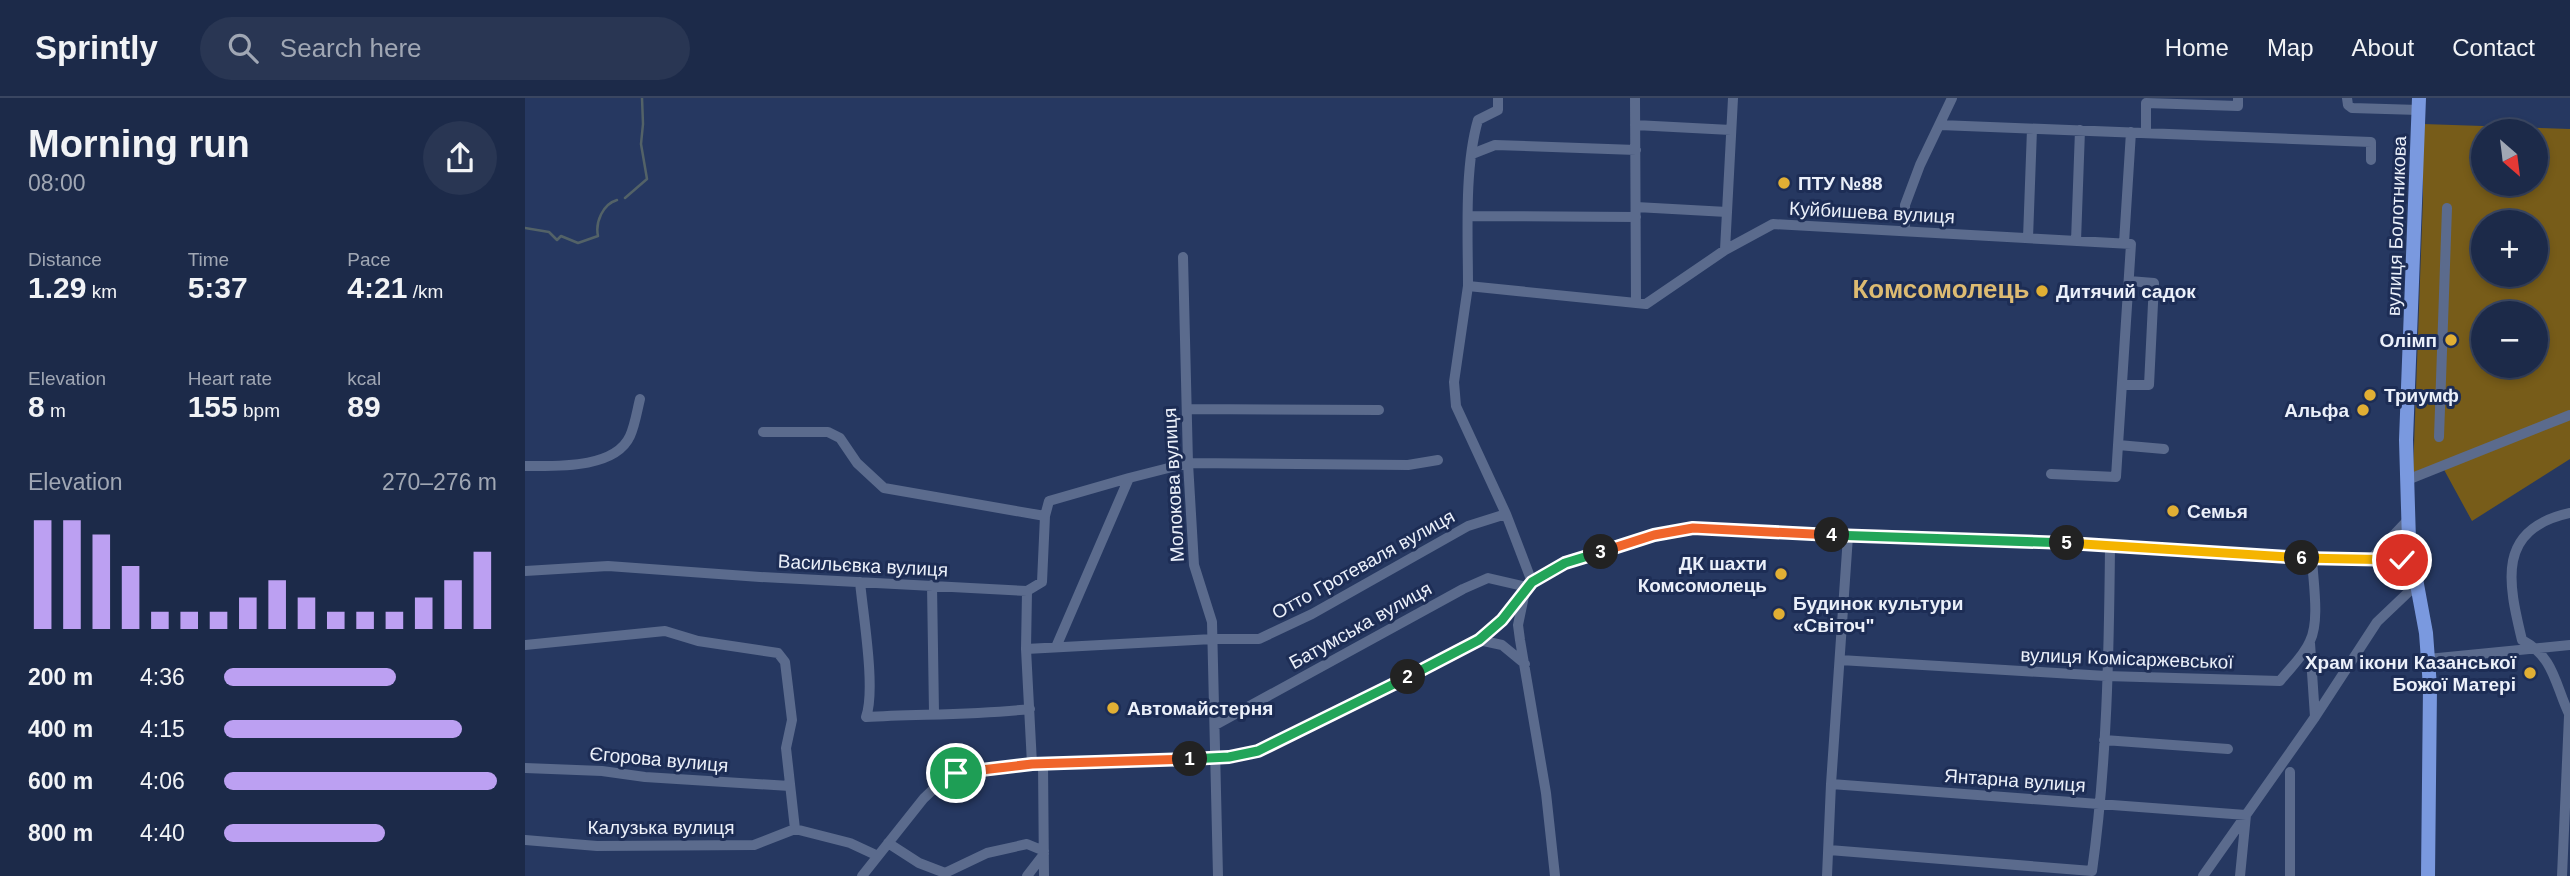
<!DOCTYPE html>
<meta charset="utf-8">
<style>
body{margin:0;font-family:Arial,sans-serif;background:#293653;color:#f1f3f6;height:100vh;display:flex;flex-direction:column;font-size:26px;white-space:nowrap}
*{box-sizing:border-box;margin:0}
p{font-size:23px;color:#a0a7b4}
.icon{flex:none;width:38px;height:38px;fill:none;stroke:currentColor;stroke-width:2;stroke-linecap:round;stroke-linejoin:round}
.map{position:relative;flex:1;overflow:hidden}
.details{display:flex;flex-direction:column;background:#1c2a49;width:525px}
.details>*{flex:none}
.needle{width:46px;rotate:152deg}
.tools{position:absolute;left:1946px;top:21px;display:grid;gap:14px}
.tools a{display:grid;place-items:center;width:77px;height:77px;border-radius:50%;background:#1c2a49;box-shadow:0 4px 10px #0003,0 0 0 2px #3a4661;font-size:35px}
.pin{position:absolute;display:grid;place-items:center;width:60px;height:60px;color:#fff;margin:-30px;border:4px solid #fff;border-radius:50%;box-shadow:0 2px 7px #0007}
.km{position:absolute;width:35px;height:35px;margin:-18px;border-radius:50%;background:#222;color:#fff;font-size:19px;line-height:35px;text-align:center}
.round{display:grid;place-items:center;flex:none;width:74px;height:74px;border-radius:37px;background:#293653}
.headline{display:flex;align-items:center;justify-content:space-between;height:119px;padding:0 28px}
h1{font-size:38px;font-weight:700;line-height:52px}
.metrics{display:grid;grid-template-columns:repeat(3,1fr);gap:10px;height:119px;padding:7px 28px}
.metrics div{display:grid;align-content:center}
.metrics b{font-size:30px;font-weight:700}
.metrics small{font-size:19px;font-weight:400}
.metrics p{font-size:19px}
.chart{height:196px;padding:14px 28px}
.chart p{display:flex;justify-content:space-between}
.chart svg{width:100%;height:126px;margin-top:7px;stroke:#bca0f2;stroke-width:6}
ul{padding:0 28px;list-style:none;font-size:23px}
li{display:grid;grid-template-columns:112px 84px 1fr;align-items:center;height:52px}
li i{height:18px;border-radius:9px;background:#bca0f2}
header{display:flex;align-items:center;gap:42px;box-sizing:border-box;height:98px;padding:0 35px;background:#1c2a49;border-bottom:2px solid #3a4661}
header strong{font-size:33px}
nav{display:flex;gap:38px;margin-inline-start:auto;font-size:24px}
.search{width:490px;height:63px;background:#293653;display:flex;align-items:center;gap:18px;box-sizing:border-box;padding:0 24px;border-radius:38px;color:#a0a7b4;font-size:26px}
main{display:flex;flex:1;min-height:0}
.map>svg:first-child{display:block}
.green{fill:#775c19;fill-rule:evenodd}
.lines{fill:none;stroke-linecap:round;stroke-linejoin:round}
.stream{stroke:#536267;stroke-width:2.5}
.minor{stroke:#5b6b8d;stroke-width:10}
.major{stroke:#7a99df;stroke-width:14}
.split-1-casing{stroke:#fff;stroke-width:14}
.split-2-casing{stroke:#fff;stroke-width:14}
.split-3-casing{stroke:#fff;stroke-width:14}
.split-4-casing{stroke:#fff;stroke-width:14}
.split-5-casing{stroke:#fff;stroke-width:14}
.split-6-casing{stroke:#fff;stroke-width:14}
.split-7-casing{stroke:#fff;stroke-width:14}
.split-1{stroke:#f0652b;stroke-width:9}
.split-2{stroke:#22a559;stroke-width:9}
.split-3{stroke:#22a559;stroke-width:9}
.split-4{stroke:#f0652b;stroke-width:9}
.split-5{stroke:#22a559;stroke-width:9}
.split-6{stroke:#f5b400;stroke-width:9}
.split-7{stroke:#f5b400;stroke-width:9}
.poi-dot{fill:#e1af34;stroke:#1d2d55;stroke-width:2.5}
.labels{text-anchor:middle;stroke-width:6;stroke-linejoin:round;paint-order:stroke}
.poi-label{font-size:19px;font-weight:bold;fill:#ebf0fa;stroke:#1d2d55;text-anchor:start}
.street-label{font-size:19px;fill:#ebf0fa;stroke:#1d2d55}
.district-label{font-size:26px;font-weight:bold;fill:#ddbb72;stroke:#1d2d55}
</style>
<header>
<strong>Sprintly</strong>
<div class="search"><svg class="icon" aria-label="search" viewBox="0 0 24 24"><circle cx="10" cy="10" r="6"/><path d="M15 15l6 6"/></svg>Search here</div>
<nav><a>Home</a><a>Map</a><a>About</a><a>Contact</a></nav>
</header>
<main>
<section class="details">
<div class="headline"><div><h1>Morning run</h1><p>08:00</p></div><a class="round"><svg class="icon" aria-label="share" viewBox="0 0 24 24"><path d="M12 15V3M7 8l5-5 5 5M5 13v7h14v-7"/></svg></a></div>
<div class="metrics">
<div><p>Distance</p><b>1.29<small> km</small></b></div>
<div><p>Time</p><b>5:37</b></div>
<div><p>Pace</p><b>4:21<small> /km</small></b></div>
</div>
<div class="metrics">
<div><p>Elevation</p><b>8<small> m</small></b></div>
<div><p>Heart rate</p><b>155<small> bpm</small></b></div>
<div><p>kcal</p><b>89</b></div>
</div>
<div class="chart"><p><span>Elevation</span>270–276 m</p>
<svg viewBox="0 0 160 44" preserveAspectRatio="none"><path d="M5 44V6M15 44V6M25 44V11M35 44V22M45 44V38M55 44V38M65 44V38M75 44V33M85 44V27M95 44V33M105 44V38M115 44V38M125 44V38M135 44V33M145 44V27M155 44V17"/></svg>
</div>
<ul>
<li><b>200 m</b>4:36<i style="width:63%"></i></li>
<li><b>400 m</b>4:15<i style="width:87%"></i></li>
<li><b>600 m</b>4:06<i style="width:100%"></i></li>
<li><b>800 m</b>4:40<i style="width:59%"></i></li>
</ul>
</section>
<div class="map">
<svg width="2045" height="778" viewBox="0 0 2045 778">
<rect width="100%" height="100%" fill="#263861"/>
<path class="green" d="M1898,26L2045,31V361L1947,423L1917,368L1888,375L1898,100ZM1958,33H2011V86H1958ZM1958,124H2011V177H1958ZM1958,215H2011V268H1958Z"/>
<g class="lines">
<path class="stream" d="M100,100L122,81L116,46L118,26L117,0
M0,130L24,134L32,142L36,138L53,145L73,138C70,124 78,106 92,102"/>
<path class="minor" d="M1110,0L1111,205
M1822,0L1823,7L1827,10L1894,12
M1110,27L1206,32
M1415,27L1846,44V62
M1621,35V5L1713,8V0
M947,56L970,47L1111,52
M1111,109L1202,114
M943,118L1111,119
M1380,133V107L1395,67L1427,0
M1503,140L1507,31
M1551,143L1555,32
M1599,145L1606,34
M1200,152L1208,0
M658,159L663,365L669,467L687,524L693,778
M943,188C943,138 939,70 953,22L973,12V0
M1597,287H1624L1629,185L1604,183
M662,311L854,312
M238,334H303L315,340L332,365L359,390L520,418
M1914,339L1922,110
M0,368C31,368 90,371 105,338C110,327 112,313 115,301
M1526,376L1591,379L1593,347L1639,351
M1882,382L2045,317
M2045,415C1971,431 1983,484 1997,542C2030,559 2030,588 2045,618
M1846,461L1883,422
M0,473L83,468L235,479L502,493L501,551L507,666
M335,484C338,516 351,592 341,619C396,616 450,617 505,611
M1007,484L981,416L931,308L929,284L943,188L1121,206L1200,152L1248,126L1606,146L1593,347
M407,487L409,615
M502,493L517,484L520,418L524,403L604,380
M999,498L993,527L995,542L1021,695L1030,778
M954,542L977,547L1000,566
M0,547L140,533L173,543L253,555L260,564L267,622L261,650L270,731L325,745L353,758
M531,549L604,380L663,365L883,367L913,362
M501,551L688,541H734L787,516L943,428L981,416
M1903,561L2045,547
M1315,562L1581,578L1755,583C1764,571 1779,558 1785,543C1795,523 1788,483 1787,460
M1790,619L1852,524L1893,485
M690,627L938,491L963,480L1002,489
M1579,642L1703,651
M518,666L519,778
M0,670L77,673L120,679L265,688
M1306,686L1721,717L1715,778
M0,742L72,748L229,747L270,731
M363,745L394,765L420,775L462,755L502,746L519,753
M1304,752L1567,773C1582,666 1584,556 1585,448
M337,778L399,700L419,681L431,675L507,666L704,659L733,653L954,542L977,522L1007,484L1018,477L1040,465L1114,442L1168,430L1561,446L1746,459L1888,462
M502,778L519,756
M1302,778L1306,686L1323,438
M1678,778L1790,619L1785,545
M1765,778V674
M2037,778L2044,618"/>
<path class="major" d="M1894,0L1881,342L1884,443L1901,535L1905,589L1903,778"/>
</g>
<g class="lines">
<defs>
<path id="split-1" d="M431,675L507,666L665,661"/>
<path id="split-2" d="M665,661L704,659L733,653L883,579"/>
<path id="split-3" d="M883,579L954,542L977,522L1007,484L1040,465L1076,454"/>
<path id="split-4" d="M1076,454L1129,437L1168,430L1307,437"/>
<path id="split-5" d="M1307,437L1542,445"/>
<path id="split-6" d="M1542,445L1777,460"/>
<path id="split-7" d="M1777,460L1877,462"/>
</defs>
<use href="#split-1" class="split-1-casing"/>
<use href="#split-2" class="split-2-casing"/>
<use href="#split-3" class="split-3-casing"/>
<use href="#split-4" class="split-4-casing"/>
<use href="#split-5" class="split-5-casing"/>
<use href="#split-6" class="split-6-casing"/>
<use href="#split-7" class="split-7-casing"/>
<use href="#split-1" class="split-1"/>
<use href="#split-2" class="split-2"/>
<use href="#split-3" class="split-3"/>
<use href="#split-4" class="split-4"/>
<use href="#split-5" class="split-5"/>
<use href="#split-6" class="split-6"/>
<use href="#split-7" class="split-7"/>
</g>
<g class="poi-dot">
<circle cx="1259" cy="85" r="7"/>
<circle cx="1517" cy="193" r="7"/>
<circle cx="1926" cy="242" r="7"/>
<circle cx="1845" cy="297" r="7"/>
<circle cx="1838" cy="312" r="7"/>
<circle cx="1648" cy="413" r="7"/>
<circle cx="1256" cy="476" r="7"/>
<circle cx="1254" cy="516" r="7"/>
<circle cx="2005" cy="575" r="7"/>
<circle cx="588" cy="610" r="7"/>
</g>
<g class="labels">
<g class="poi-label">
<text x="1273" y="92">ПТУ №88</text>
<text x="1531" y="200">Дитячий садок</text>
<text x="1912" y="249" text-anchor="end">Олімп</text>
<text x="1859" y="304">Триумф</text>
<text x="1824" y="319" text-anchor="end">Альфа</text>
<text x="1662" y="420">Семья</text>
<text x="1242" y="472" text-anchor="end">ДК шахти<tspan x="1242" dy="22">Комсомолець</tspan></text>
<text x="1268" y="512">Будинок культури<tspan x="1268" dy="22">«Світоч"</tspan></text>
<text x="1991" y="571" text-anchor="end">Храм ікони Казанської<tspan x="1991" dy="22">Божої Матері</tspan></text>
<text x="602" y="617">Автомайстерня</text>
</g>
<g class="street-label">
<text transform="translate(1347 114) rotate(3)" y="7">Куйбишева вулиця</text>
<text transform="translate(1871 128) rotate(-88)" y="7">вулиця Болотникова</text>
<text transform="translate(648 387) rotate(-93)" y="7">Молокова вулиця</text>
<text transform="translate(838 466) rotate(-29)" y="7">Отто Гротеваля вулиця</text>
<text transform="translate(338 467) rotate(3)" y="7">Васильєвка вулиця</text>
<text transform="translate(835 527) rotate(-29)" y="7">Батумська вулиця</text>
<text transform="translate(1602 560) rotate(2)" y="7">вулиця Комісаржевської</text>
<text transform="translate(134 661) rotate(5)" y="7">Єгорова вулиця</text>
<text transform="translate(1490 682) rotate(4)" y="7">Янтарна вулиця</text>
<text x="136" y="736">Калузька вулиця</text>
</g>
<g class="district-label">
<text x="1416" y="200">Комсомолець</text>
</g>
</g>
</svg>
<div class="tools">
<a><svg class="needle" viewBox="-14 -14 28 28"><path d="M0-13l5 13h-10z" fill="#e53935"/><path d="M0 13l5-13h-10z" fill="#a0a7b4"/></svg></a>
<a>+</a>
<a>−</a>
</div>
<div class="pin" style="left:431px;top:675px;background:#1e9e55"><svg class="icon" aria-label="arrive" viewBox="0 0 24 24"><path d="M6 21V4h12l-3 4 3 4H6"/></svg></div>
<div class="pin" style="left:1877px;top:462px;background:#d93025"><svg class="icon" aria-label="check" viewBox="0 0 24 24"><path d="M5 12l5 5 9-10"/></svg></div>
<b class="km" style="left:665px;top:661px">1</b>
<b class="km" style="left:883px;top:579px">2</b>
<b class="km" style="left:1076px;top:454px">3</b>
<b class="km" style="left:1307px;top:437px">4</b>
<b class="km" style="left:1542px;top:445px">5</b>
<b class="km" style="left:1777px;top:460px">6</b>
</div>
</main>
